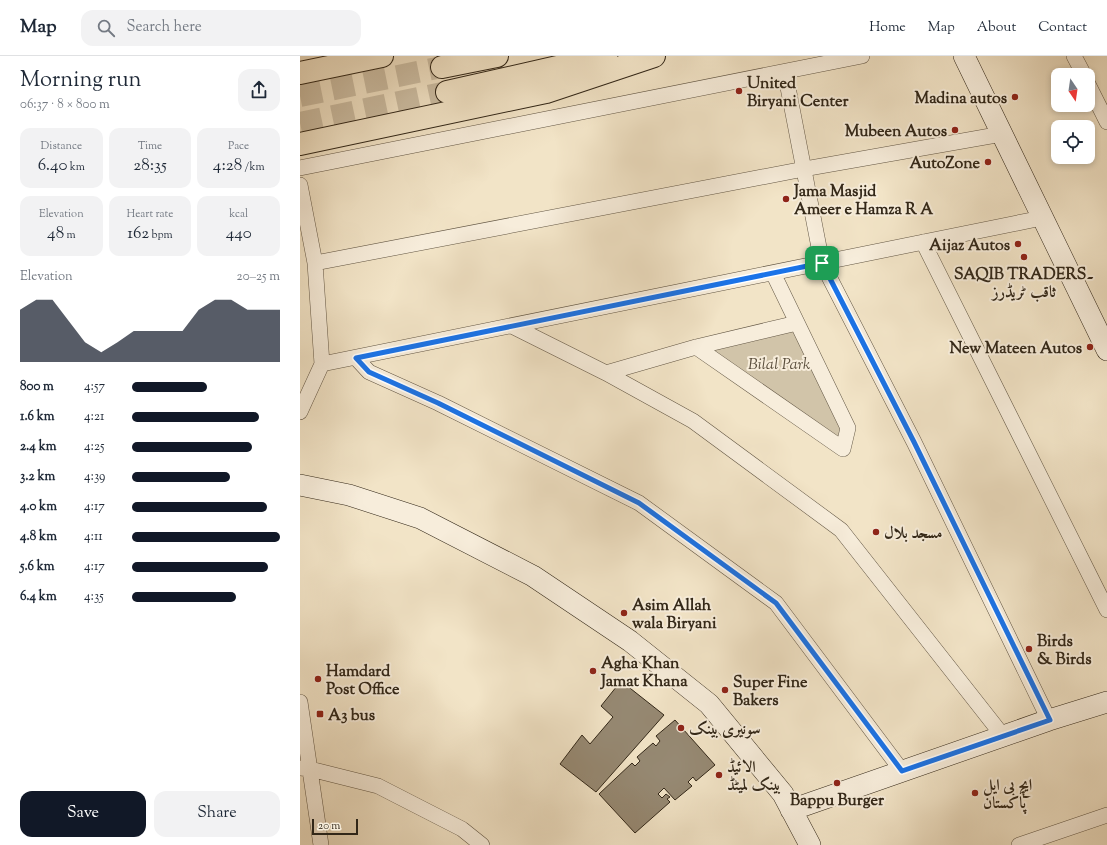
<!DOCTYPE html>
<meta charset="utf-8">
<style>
body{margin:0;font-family:"Sorts Mill Goudy",Amiri,serif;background:#f2f2f3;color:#1f2937;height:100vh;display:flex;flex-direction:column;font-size:15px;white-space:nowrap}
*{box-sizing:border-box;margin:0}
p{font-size:13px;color:#747a83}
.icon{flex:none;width:22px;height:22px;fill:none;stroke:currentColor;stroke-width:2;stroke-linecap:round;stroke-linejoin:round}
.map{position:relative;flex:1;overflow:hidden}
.details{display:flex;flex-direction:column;background:#fff;width:300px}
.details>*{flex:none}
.needle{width:26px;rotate:167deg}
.tools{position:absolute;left:751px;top:12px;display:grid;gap:8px}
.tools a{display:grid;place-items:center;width:44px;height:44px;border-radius:8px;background:#fff;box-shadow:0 2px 6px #0003;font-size:20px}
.scale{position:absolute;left:12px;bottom:10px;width:46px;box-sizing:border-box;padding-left:4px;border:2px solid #322718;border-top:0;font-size:11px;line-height:14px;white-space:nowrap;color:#322718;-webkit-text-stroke:3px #f7eddb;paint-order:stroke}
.pin{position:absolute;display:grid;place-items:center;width:34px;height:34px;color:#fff;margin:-17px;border-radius:8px;box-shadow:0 2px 6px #0006}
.round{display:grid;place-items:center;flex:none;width:42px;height:42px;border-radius:12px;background:#f2f2f3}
.headline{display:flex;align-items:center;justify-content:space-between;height:68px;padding:0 20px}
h1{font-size:22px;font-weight:600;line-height:30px}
.stats{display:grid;grid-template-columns:repeat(3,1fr);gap:6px;height:68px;padding:4px 20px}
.stats div{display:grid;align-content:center;border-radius:10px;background:#f2f2f3;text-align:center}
.stats b{font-size:17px;font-weight:600}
.stats small{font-size:11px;font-weight:400}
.stats p{font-size:11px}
.chart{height:112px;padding:8px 20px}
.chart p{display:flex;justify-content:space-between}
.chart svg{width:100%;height:72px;margin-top:4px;fill:#111827;opacity:.7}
.primary-button{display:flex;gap:8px;margin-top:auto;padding:8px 20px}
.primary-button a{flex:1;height:46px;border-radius:12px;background:#111827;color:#fff;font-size:16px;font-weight:600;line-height:46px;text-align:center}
.primary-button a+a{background:#f2f2f3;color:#1f2937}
ul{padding:0 20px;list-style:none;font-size:13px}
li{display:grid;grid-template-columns:64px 48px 1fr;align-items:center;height:30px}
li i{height:10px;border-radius:5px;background:#111827}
header{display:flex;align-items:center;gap:24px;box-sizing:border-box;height:56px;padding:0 20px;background:#fff;border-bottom:1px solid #e0e1e3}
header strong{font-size:19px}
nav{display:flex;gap:22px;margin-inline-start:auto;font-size:14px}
.search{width:280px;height:36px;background:#f2f2f3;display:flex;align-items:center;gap:10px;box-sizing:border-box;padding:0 14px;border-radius:12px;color:#747a83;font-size:15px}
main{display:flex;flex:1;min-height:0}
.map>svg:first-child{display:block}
.park{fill:#d1c4a9;stroke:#827660}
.building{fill:#968973;stroke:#322718}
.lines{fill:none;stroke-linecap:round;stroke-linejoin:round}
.highway-tunnel{stroke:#ccbea4;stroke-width:22;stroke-dasharray:22 11;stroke-linecap:butt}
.street-casing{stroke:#625644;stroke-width:16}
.secondary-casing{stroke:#322718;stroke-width:22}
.highway-casing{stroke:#322718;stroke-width:24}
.street{stroke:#f7eddb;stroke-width:15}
.secondary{stroke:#f7eddb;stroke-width:21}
.highway{stroke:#f2e4c7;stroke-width:22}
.route-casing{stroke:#fff;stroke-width:8}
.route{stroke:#1a73e8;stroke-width:5}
.poi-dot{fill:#8f2418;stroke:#f7eddb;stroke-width:1.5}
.labels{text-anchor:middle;stroke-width:4;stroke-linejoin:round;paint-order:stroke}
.poi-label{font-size:16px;font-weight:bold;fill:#322718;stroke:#f7eddb;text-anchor:start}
.park-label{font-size:16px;font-style:italic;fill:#5a4e3c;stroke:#f7eddb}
</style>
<header>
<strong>Map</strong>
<div class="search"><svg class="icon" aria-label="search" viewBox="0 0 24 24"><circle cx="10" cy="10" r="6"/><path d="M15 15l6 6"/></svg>Search here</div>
<nav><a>Home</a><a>Map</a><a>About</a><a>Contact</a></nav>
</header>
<main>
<section class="details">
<div class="headline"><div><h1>Morning run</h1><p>06:37 · 8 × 800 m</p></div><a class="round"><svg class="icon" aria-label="share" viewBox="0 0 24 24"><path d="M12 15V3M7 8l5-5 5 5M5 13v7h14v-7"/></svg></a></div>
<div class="stats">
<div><p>Distance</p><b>6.40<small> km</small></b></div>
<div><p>Time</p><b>28:35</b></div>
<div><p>Pace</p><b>4:28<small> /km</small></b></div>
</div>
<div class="stats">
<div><p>Elevation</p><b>48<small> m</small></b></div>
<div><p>Heart rate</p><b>162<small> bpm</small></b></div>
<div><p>kcal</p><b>440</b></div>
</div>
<div class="chart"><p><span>Elevation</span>20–25 m</p>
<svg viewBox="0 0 160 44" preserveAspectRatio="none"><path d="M0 44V12L10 6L20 6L30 19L40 32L50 38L60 32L70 25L80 25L90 25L100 25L110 12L120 6L130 6L140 12L150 12L160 12V44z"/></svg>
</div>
<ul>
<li><b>800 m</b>4:57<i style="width:51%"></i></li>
<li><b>1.6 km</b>4:21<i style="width:86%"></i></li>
<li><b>2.4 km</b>4:25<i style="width:81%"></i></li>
<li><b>3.2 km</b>4:39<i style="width:66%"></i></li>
<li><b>4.0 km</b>4:17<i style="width:91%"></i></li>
<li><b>4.8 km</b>4:11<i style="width:100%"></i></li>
<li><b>5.6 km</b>4:17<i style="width:92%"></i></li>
<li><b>6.4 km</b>4:35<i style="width:70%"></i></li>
</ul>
<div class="primary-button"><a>Save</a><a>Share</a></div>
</section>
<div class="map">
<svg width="807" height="789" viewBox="0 0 807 789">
<rect width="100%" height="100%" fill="#f2e4c7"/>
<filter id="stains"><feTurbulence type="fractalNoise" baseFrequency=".005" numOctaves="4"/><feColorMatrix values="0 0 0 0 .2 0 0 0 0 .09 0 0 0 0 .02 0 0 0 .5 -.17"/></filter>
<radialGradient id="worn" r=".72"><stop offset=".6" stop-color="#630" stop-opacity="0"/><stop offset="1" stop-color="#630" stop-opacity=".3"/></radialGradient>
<path class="park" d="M497,267L548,372L543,393L396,291Z"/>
<path class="building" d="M321,625L364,659L296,736L260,708L282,679L290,688L313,661L301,650Z
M375,664L415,709L396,725L393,721L388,726L392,730L375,744L364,732L358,738L362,742L366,738L370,741L367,743L370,746L335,777L299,738L332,707L335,710L340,705L337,701L353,687L356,690L360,685L356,680Z"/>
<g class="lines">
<path class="highway-tunnel" d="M0,40L142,11
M0,67L147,36"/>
<defs>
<path id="street" d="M774,0L784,19
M485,16L522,207L614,386L749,664
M788,28L807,66
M0,112L562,0
M0,129L15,207L22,308L0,356
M623,186L807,554
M15,207L504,113L702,78
M212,270L306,317L393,365L541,474L703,680
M396,291L543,393L548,372L473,217
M56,302L69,316L138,347L339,447L476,547L602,715
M22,308L742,162
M306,317L396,291L497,267
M0,646L21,789
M0,712L10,713L78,730L162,773L182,789
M719,789L807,759"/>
<path id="secondary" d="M664,0L807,294
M0,429L49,439L120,462L233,520L330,585L409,648L483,738L510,789
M491,754L749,664L807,646"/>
<path id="highway" d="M142,11L197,0
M0,17L82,0
M147,36L306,0
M0,88L246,36L354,0"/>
</defs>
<use href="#street" class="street-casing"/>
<use href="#secondary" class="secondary-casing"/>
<use href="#highway" class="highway-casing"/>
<use href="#street" class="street"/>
<use href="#secondary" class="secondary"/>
<use href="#highway" class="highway"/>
</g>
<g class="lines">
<defs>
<path id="route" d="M522,207L614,386L750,664L602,715L476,547L339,447L138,347L69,316L56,302Z"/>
</defs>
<use href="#route" class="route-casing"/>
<use href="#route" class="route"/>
</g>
<g class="poi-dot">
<circle cx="439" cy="35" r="4"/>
<circle cx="715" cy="41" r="4"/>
<circle cx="655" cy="74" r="4"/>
<circle cx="688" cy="106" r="4"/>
<circle cx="486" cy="143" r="4"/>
<circle cx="718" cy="188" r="4"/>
<circle cx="724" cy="201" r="4"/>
<circle cx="790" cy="291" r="4"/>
<circle cx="576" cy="476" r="4"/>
<circle cx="324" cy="557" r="4"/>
<circle cx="729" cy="593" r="4"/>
<circle cx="293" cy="615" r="4"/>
<circle cx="18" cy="623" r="4"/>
<circle cx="425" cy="634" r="4"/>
<rect x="16" y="654" width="8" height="8" rx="2"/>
<circle cx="381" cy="672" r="4"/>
<circle cx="419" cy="719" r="4"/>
<circle cx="537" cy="727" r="4"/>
<circle cx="675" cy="737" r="4"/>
</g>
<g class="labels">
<g class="poi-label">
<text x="447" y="32">United<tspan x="447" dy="18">Biryani Center</tspan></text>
<text x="707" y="47" text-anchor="end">Madina autos</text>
<text x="647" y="80" text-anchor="end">Mubeen Autos</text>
<text x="680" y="112" text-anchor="end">AutoZone</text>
<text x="494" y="140">Jama Masjid<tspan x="494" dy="18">Ameer e Hamza R A</tspan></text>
<text x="710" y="194" text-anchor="end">Aijaz Autos</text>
<text x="724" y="223" text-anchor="middle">SAQIB TRADERS۔<tspan x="724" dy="18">ثاقب ٹریڈرز</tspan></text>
<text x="782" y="297" text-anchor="end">New Mateen Autos</text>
<text x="584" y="482">مسجد بلال</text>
<text x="332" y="554">Asim Allah<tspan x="332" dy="18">wala Biryani</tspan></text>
<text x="737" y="590">Birds<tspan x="737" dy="18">&amp; Birds</tspan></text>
<text x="301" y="612">Agha Khan<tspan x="301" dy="18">Jamat Khana</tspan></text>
<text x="26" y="620">Hamdard<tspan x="26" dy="18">Post Office</tspan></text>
<text x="433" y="631">Super Fine<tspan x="433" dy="18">Bakers</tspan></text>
<text x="28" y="664">A3 bus</text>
<text x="389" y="678">سونیری بینک</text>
<text x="427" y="716">الائیڈ<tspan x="427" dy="18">بینک لمیٹڈ</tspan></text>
<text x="683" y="734">ایچ بی ایل<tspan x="683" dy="18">پاکستان</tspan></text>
<text x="537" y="749" text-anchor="middle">Bappu Burger</text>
</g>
<g class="park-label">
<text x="479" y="313">Bilal Park</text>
</g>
</g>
<rect width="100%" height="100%" filter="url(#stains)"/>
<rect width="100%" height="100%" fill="url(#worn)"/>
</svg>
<div class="tools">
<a><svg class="needle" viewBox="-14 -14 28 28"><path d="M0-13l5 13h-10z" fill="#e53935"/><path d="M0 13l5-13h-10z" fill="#747a83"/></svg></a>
<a><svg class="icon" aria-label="locate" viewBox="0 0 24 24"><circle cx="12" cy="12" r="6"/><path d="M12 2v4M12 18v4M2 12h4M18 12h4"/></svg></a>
</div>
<div class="scale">20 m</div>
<div class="pin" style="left:522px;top:207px;background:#1e9e55"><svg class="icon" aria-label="arrive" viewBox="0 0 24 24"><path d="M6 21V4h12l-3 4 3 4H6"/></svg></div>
</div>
</main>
